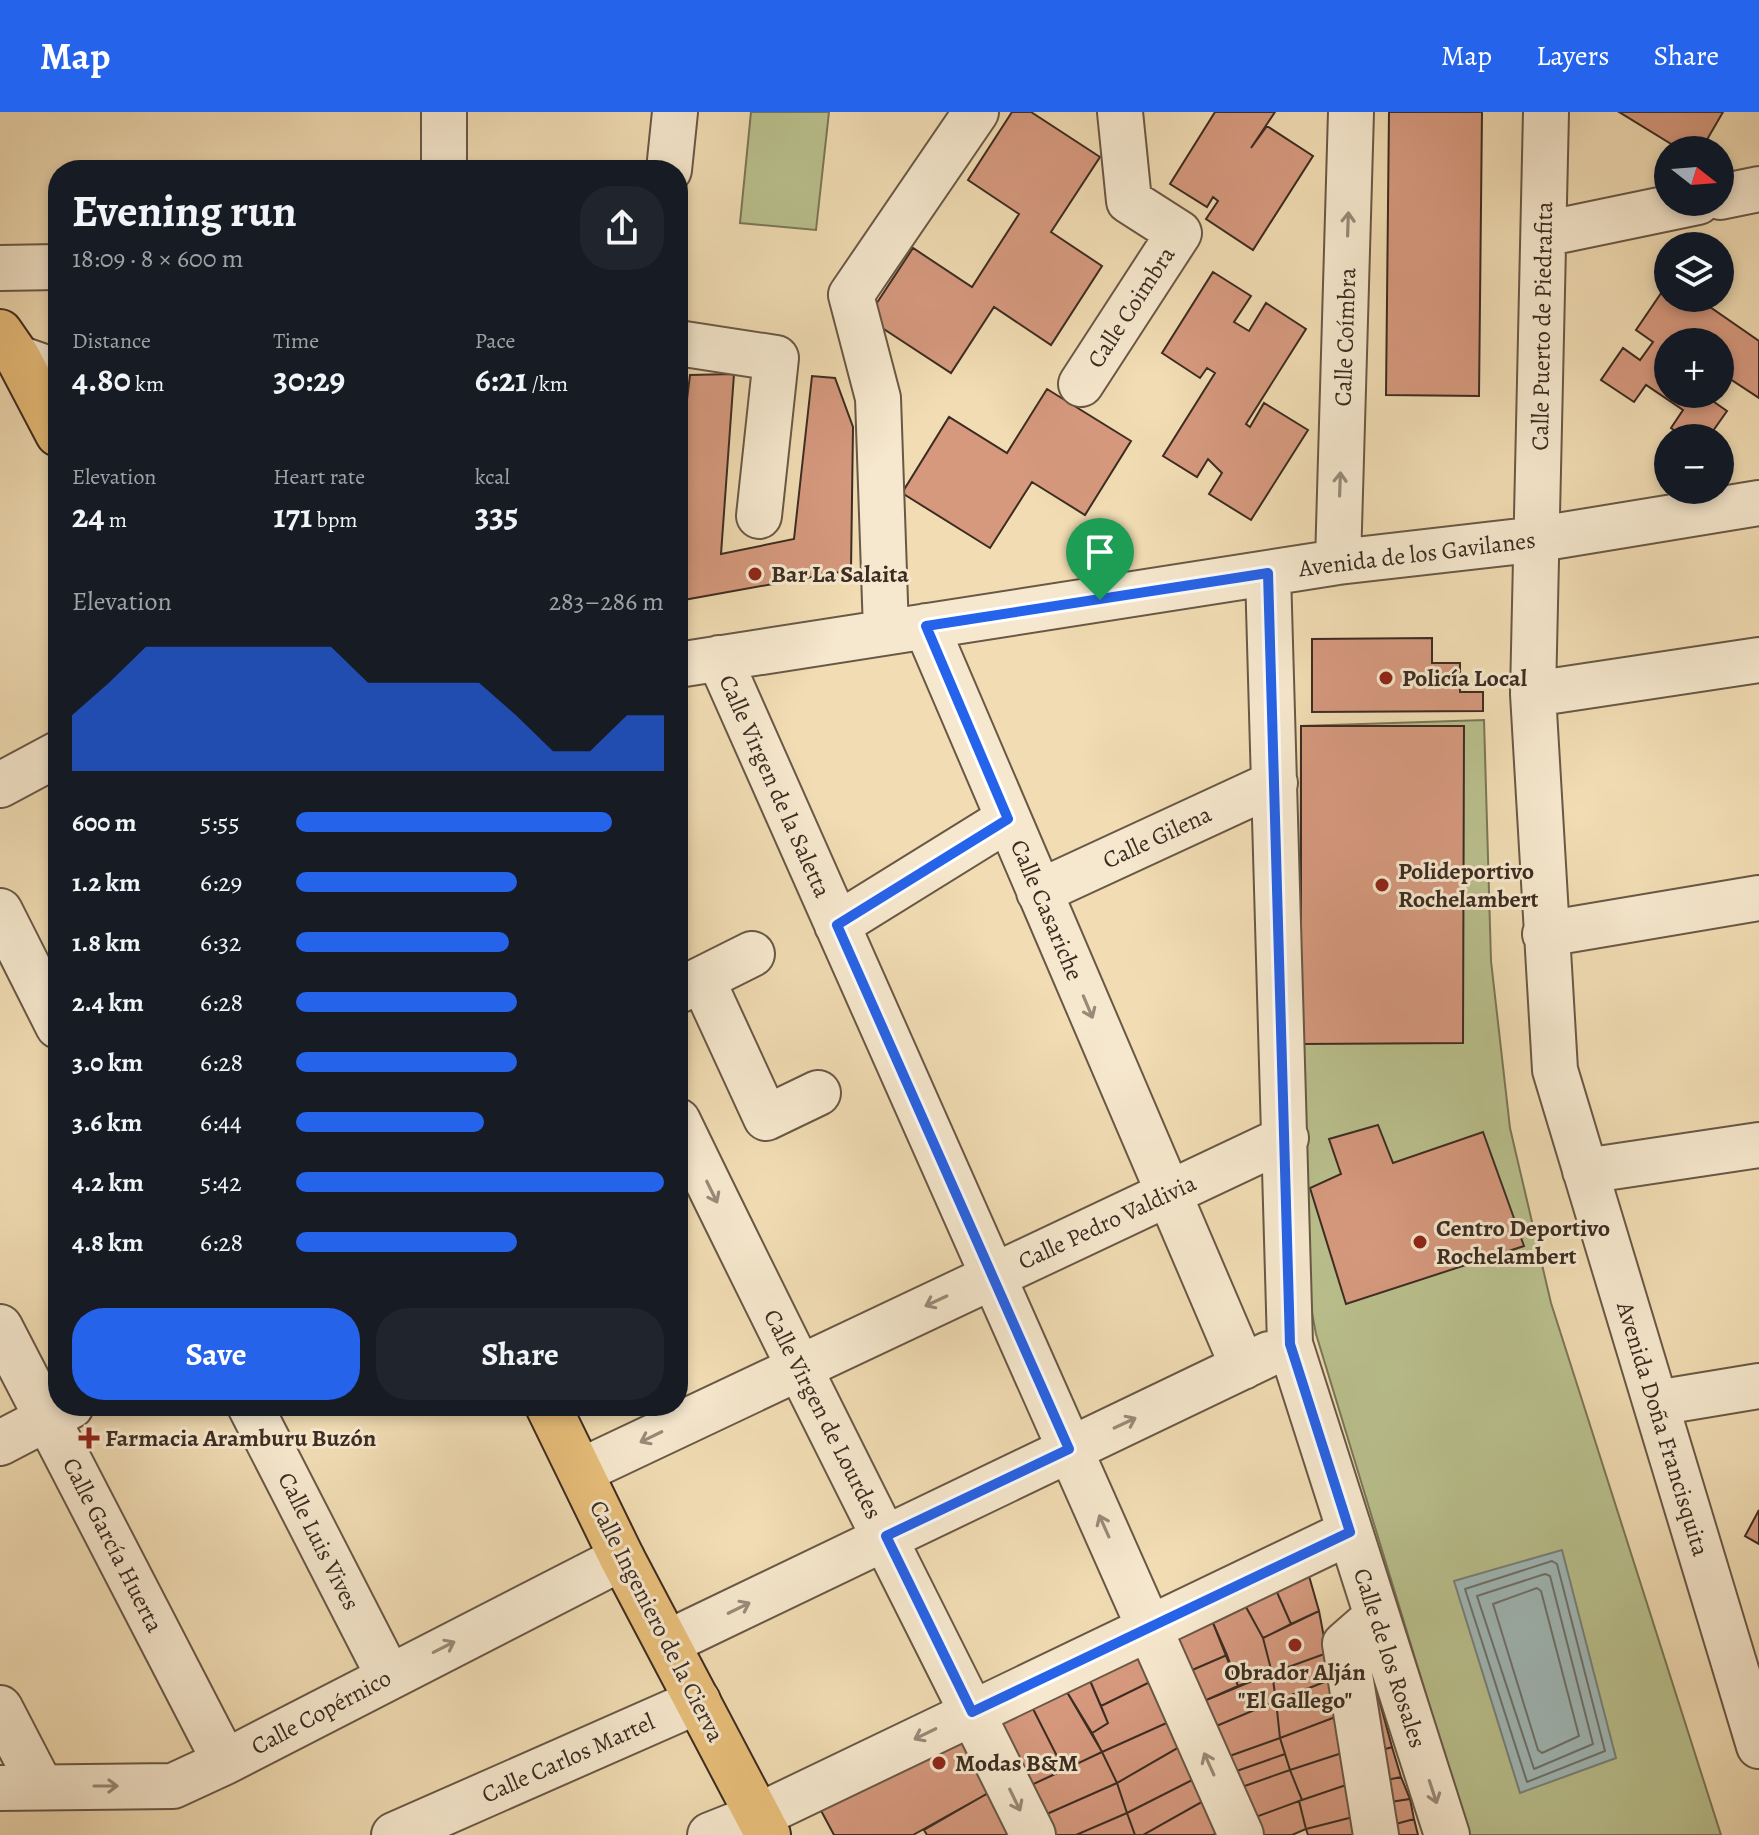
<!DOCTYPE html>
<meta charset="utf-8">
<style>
body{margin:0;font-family:Alegreya,serif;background:#20242c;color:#f1f3f6;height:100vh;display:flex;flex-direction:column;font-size:30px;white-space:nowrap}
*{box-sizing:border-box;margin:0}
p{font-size:26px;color:#9ea1a6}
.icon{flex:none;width:44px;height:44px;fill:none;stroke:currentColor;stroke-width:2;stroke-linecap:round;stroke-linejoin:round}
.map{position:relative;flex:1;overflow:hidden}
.drawer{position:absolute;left:48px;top:48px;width:640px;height:1256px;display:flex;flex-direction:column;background:#171b24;border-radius:32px;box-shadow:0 4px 12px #0003}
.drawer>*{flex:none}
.needle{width:52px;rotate:107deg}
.fabs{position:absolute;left:1654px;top:24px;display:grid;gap:16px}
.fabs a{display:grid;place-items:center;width:80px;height:80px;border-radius:50%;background:#171b24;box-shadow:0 4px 12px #0003;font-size:40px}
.pin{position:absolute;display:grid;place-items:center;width:68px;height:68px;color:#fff;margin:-82px -34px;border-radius:50% 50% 50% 0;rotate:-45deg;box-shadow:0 0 8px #0007}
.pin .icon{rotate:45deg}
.round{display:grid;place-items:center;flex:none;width:84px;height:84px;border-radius:32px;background:#20242c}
.summary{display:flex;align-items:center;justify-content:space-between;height:136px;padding:0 24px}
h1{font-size:44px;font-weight:700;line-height:60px}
.metrics{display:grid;grid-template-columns:repeat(3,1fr);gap:12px;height:136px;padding:8px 24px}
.metrics div{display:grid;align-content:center}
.metrics b{font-size:34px;font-weight:700}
.metrics small{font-size:22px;font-weight:400}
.metrics p{font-size:22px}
.chart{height:224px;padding:16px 24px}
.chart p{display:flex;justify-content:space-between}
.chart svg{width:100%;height:144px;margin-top:8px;fill:#2563eb;opacity:.7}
.cta{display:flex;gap:16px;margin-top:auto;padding:16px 24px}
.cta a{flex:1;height:92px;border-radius:32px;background:#2563eb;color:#fff;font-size:32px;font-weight:700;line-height:92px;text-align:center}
.cta a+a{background:#20242c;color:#f1f3f6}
ul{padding:0 24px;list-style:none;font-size:26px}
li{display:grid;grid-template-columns:128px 96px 1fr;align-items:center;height:60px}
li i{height:20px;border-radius:10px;background:#2563eb}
header{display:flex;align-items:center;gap:48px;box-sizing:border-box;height:112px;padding:0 40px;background:#2563eb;color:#fff}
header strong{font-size:38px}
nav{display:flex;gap:44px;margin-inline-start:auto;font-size:28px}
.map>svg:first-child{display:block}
.green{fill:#b9c08d;stroke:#7a7658;stroke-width:2}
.water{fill:#a0b9b8;stroke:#78817c;stroke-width:2}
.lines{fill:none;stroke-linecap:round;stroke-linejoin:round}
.shore{stroke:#6e726d;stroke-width:2}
.building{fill:#d6997e;stroke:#3c2c22;stroke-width:2}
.minor-casing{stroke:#695846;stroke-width:48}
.major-casing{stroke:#3c2c22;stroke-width:48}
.minor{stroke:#f6e8ce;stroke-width:44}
.major{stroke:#e8be7a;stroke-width:44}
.oneway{stroke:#998a78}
.route-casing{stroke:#fff;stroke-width:16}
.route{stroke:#2563eb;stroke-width:10}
.poi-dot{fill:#8f2418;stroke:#f6e8ce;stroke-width:3}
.labels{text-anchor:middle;stroke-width:6;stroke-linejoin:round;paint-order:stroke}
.street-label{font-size:24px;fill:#3c2c22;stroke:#f6e8ce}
.poi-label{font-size:24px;font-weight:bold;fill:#3c2c22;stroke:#f6e8ce;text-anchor:start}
</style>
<header>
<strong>Map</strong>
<nav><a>Map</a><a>Layers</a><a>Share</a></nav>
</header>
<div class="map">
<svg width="1759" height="1723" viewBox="0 0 1759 1723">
<rect width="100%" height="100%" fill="#f1dcb3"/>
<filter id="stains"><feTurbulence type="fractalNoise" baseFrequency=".0025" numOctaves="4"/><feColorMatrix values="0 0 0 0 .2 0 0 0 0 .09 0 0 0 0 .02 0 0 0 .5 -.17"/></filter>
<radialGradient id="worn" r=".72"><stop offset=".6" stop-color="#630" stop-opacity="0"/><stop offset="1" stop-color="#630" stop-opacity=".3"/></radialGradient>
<path class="green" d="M751,0H829L816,118L740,111Z
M1484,608L1491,849L1510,1016L1551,1191L1721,1723H1469L1316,1222L1309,1185L1300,928L1301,614Z"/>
<path class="water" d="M1562,1438L1616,1646L1520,1681L1454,1469Z"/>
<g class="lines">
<path class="shore" d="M1552,1449L1557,1452L1605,1639L1527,1670L1465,1477Z
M1545,1462L1550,1464L1593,1632L1534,1657L1477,1484Z
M1537,1476L1541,1479L1579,1624L1542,1641L1538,1638L1493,1492Z"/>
</g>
<path class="building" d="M1012,0H1031L1100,45L1051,120L1102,154L1051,233L994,195L951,261L867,206L913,136L972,175L1019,102L968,68Z
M1215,0H1275L1251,36L1267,14L1313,44L1253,138L1206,107L1218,89L1213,85L1207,95L1170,72Z
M1389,0H1482L1479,284L1386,283Z
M1619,0H1723L1701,38H1681Z
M1213,160L1251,184L1234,210L1249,219L1266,191L1306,217L1246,312L1250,315L1264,291L1308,318L1251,408L1209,382L1222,361L1208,347L1197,365L1163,344L1215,261L1207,256L1200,266L1162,241Z
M1668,171V186H1697L1759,229V286L1730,267L1720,275V230H1668V282H1711L1707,285L1727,299L1708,326H1685L1671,316L1683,298L1646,273L1634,290L1601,268L1623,236L1640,248L1653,230L1636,218Z
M734,262L721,442L794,427L812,264L835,266L853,315L851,458L678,489V361L690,263Z
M1047,277L1131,329L1085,403L1032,370L990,436L902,381L949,305L1007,341Z
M1432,526V551H1460V580H1483V599L1312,600V527Z
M1301,614H1464L1463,931L1301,932Z
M1378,1013L1393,1051L1483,1020L1524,1134L1346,1192L1310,1076L1341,1062L1329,1027Z
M1759,1398V1432L1745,1424Z
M1309,1464L1319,1499L1291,1512L1276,1478Z
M1276,1478L1291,1512L1263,1526L1246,1495Z
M1246,1495L1263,1526L1272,1561L1238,1574L1213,1511Z
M1319,1499L1327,1541L1272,1561L1263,1526Z
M1213,1511L1227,1543L1190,1559L1175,1527Z
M1144,1539L1154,1568L1101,1594L1088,1564Z
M1327,1541L1332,1567L1276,1589L1272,1561Z
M1227,1543L1238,1574L1204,1589L1190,1559Z
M1272,1561L1276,1589L1214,1615L1204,1589Z
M1088,1564L1108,1611L1092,1621L1064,1575Z
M1332,1567L1338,1604L1280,1626L1276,1589Z
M1154,1568L1171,1609L1102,1640L1092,1621L1108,1611L1101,1594Z
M1064,1575L1102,1640L1064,1658L1029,1589Z
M1379,1587L1392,1635L1369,1642L1363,1592Z
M1029,1589L1064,1658L1027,1675L991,1608Z
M1276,1589L1280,1626L1224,1646L1214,1615Z
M1338,1604L1342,1641L1290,1658L1280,1626Z
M1171,1609L1181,1634L1117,1671L1102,1640Z
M961,1622L990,1680L913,1723H834L818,1693Z
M1280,1626L1285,1642L1231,1661L1224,1646Z
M1181,1634L1196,1666L1127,1701L1117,1671Z
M1392,1635L1401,1665L1373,1671L1369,1642Z
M1102,1640L1117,1671L1040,1705L1027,1675Z
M1342,1641L1349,1672L1302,1688L1290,1658Z
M1285,1642L1290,1658L1239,1676L1231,1661Z
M1290,1658L1302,1688L1253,1706L1239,1676Z
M1401,1665L1410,1687L1377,1692L1373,1671Z
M1196,1666L1207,1687L1143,1723H1135L1127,1701Z
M1117,1671L1127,1701L1076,1723H1049L1040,1705Z
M1349,1672L1353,1705L1306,1717L1299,1689Z
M990,1680L1010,1723H927L924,1718Z
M1207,1687L1222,1719L1213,1723H1143Z
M1410,1687L1414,1707L1381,1716L1377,1692Z
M1299,1689L1306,1717L1292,1723H1260L1253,1706Z
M1127,1701L1135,1723H1076Z
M1353,1705L1356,1723H1308L1306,1717Z
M1414,1707L1418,1723H1382L1381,1716Z"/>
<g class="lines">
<defs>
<path id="minor" d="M444,0V58
M1546,0L1533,582L1555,958L1759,1634
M669,58L675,0
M1720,85L1759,77
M1544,122L1698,90
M0,156L58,155
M678,231L776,246L759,404
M18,246L58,260
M1081,272L1179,121L1129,89L1120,0
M1338,450L1351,0
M1268,461L1290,1232L1447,1723
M926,514L1243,1255
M886,519L878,286L851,183L976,0
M719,546L1241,1723
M678,553L1338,450L1539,427L1759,391
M1533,582L1759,548
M0,673L58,642
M1039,780L1275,671
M0,799L58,914
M837,813L1008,707
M1545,822L1759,786
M702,867L752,842
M678,879L702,867L766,1006L818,981
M678,1009C794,1249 915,1485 1033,1723
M1585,1059L1759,1033
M0,1215L225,1650
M1656,1291L1759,1274
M250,1294L388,1563
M0,1331L71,1294
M581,1359L1286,1026
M669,1530L1269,1242
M0,1596L41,1675
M0,1676L173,1674L225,1650L622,1446
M394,1723L698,1589
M710,1723L758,1704L1350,1420
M1376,1723L1345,1532L1377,1504"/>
<path id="major" d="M0,220L18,246L58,322
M548,1294L622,1446L768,1723"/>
</defs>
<use href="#minor" class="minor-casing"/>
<use href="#major" class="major-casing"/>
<use href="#minor" class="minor"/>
<use href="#major" class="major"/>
</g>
<defs><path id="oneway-shaft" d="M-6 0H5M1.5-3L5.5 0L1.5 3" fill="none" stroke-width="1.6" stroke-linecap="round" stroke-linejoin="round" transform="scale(2)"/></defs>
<g class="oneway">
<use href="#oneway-shaft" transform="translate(1348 112) rotate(-88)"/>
<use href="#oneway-shaft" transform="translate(1340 372) rotate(-88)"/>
<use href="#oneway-shaft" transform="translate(1088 895) rotate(67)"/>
<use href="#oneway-shaft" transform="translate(712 1080) rotate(64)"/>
<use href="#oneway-shaft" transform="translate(936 1189) rotate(155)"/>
<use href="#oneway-shaft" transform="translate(1125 1311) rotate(-25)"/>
<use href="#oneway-shaft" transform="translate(651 1325) rotate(154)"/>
<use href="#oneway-shaft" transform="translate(1104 1414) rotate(-114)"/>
<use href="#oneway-shaft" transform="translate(739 1496) rotate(-26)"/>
<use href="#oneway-shaft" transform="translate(444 1535) rotate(-27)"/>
<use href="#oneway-shaft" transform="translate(925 1622) rotate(154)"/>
<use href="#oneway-shaft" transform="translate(1209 1652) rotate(-114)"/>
<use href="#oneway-shaft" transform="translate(106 1674)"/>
<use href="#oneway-shaft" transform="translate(1433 1680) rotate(72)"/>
<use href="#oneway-shaft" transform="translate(1015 1688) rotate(64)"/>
</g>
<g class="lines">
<defs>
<path id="route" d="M1268,461L1290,1232L1350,1420L972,1600L886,1424L1069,1337L837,813L1008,707L926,514Z"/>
</defs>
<use href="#route" class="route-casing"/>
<use href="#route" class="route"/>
</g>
<g class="poi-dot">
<circle cx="755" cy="462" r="8"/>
<circle cx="1386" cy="566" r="8"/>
<circle cx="1382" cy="773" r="8"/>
<circle cx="1420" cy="1130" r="8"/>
<path d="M85 1314h8v8h8v8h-8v8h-8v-8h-8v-8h8z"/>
<circle cx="1295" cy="1533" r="8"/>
<circle cx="939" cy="1651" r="8"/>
</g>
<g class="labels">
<g class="street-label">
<text transform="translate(1131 195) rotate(-57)" y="8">Calle Coimbra</text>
<text transform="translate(1542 214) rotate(-89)" y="8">Calle Puerto de Piedrafita</text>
<text transform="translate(1345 225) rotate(-88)" y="8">Calle Coímbra</text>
<text transform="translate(1417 442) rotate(-7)" y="8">Avenida de los Gavilanes</text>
<text transform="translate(775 674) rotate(66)" y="8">Calle Virgen de la Saletta</text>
<text transform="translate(1157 725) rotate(-25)" y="8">Calle Gilena</text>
<text transform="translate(1047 798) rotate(67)" y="8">Calle Casariche</text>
<text transform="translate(1107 1110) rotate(-25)" y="8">Calle Pedro Valdivia</text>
<text transform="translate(823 1302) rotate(63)" y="8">Calle Virgen de Lourdes</text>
<text transform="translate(1663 1317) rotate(73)" y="8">Avenida Doña Francisquita</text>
<text transform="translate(319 1429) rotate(63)" y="8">Calle Luis Vives</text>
<text transform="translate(113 1433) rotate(63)" y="8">Calle García Huerta</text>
<text transform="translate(657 1509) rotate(63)" y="8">Calle Ingeniero de la Cierva</text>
<text transform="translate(1390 1546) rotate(72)" y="8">Calle de los Rosales</text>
<text transform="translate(321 1600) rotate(-28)" y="8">Calle Copérnico</text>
<text transform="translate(568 1646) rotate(-24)" y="8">Calle Carlos Martel</text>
</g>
<g class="poi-label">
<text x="771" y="470">Bar La Salaita</text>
<text x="1402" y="574">Policía Local</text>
<text x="1398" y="767">Polideportivo<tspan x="1398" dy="28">Rochelambert</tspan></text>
<text x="1436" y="1124">Centro Deportivo<tspan x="1436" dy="28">Rochelambert</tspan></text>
<text x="105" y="1334">Farmacia Aramburu Buzón</text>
<text x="1295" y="1568" text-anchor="middle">Obrador Alján<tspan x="1295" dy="28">"El Gallego"</tspan></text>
<text x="955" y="1659">Modas B&amp;M</text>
</g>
</g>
<rect width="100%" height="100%" filter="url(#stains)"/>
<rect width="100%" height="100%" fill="url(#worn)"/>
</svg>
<div class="fabs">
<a><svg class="needle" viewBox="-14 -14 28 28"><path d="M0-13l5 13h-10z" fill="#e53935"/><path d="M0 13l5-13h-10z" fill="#9ea1a6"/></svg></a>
<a><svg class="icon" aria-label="layers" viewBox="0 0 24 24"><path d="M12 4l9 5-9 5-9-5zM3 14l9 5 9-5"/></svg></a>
<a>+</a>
<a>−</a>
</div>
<div class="pin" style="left:1100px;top:488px;background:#1e9e55"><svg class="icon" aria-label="arrive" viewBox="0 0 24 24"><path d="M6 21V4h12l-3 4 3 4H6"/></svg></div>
<section class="drawer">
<div class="summary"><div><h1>Evening run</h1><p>18:09 · 8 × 600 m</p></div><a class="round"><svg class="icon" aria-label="share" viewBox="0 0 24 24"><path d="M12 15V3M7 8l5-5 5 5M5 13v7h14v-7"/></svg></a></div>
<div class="metrics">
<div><p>Distance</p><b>4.80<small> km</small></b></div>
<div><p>Time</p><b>30:29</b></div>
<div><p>Pace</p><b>6:21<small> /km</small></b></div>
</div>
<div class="metrics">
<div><p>Elevation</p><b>24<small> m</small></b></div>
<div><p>Heart rate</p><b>171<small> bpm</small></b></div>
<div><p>kcal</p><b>335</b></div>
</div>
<div class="chart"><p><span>Elevation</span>283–286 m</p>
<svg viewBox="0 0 160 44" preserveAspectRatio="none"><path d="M0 44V27L10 17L20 6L30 6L40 6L50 6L60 6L70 6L80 17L90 17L100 17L110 17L120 27L130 38L140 38L150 27L160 27V44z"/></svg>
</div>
<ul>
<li><b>600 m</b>5:55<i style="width:86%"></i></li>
<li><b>1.2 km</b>6:29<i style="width:60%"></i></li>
<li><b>1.8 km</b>6:32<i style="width:58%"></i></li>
<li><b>2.4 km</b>6:28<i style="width:60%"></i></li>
<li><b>3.0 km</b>6:28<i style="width:60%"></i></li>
<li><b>3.6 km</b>6:44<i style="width:51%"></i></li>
<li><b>4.2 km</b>5:42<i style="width:100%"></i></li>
<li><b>4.8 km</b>6:28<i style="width:60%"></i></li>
</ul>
<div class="cta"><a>Save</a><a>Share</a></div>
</section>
</div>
